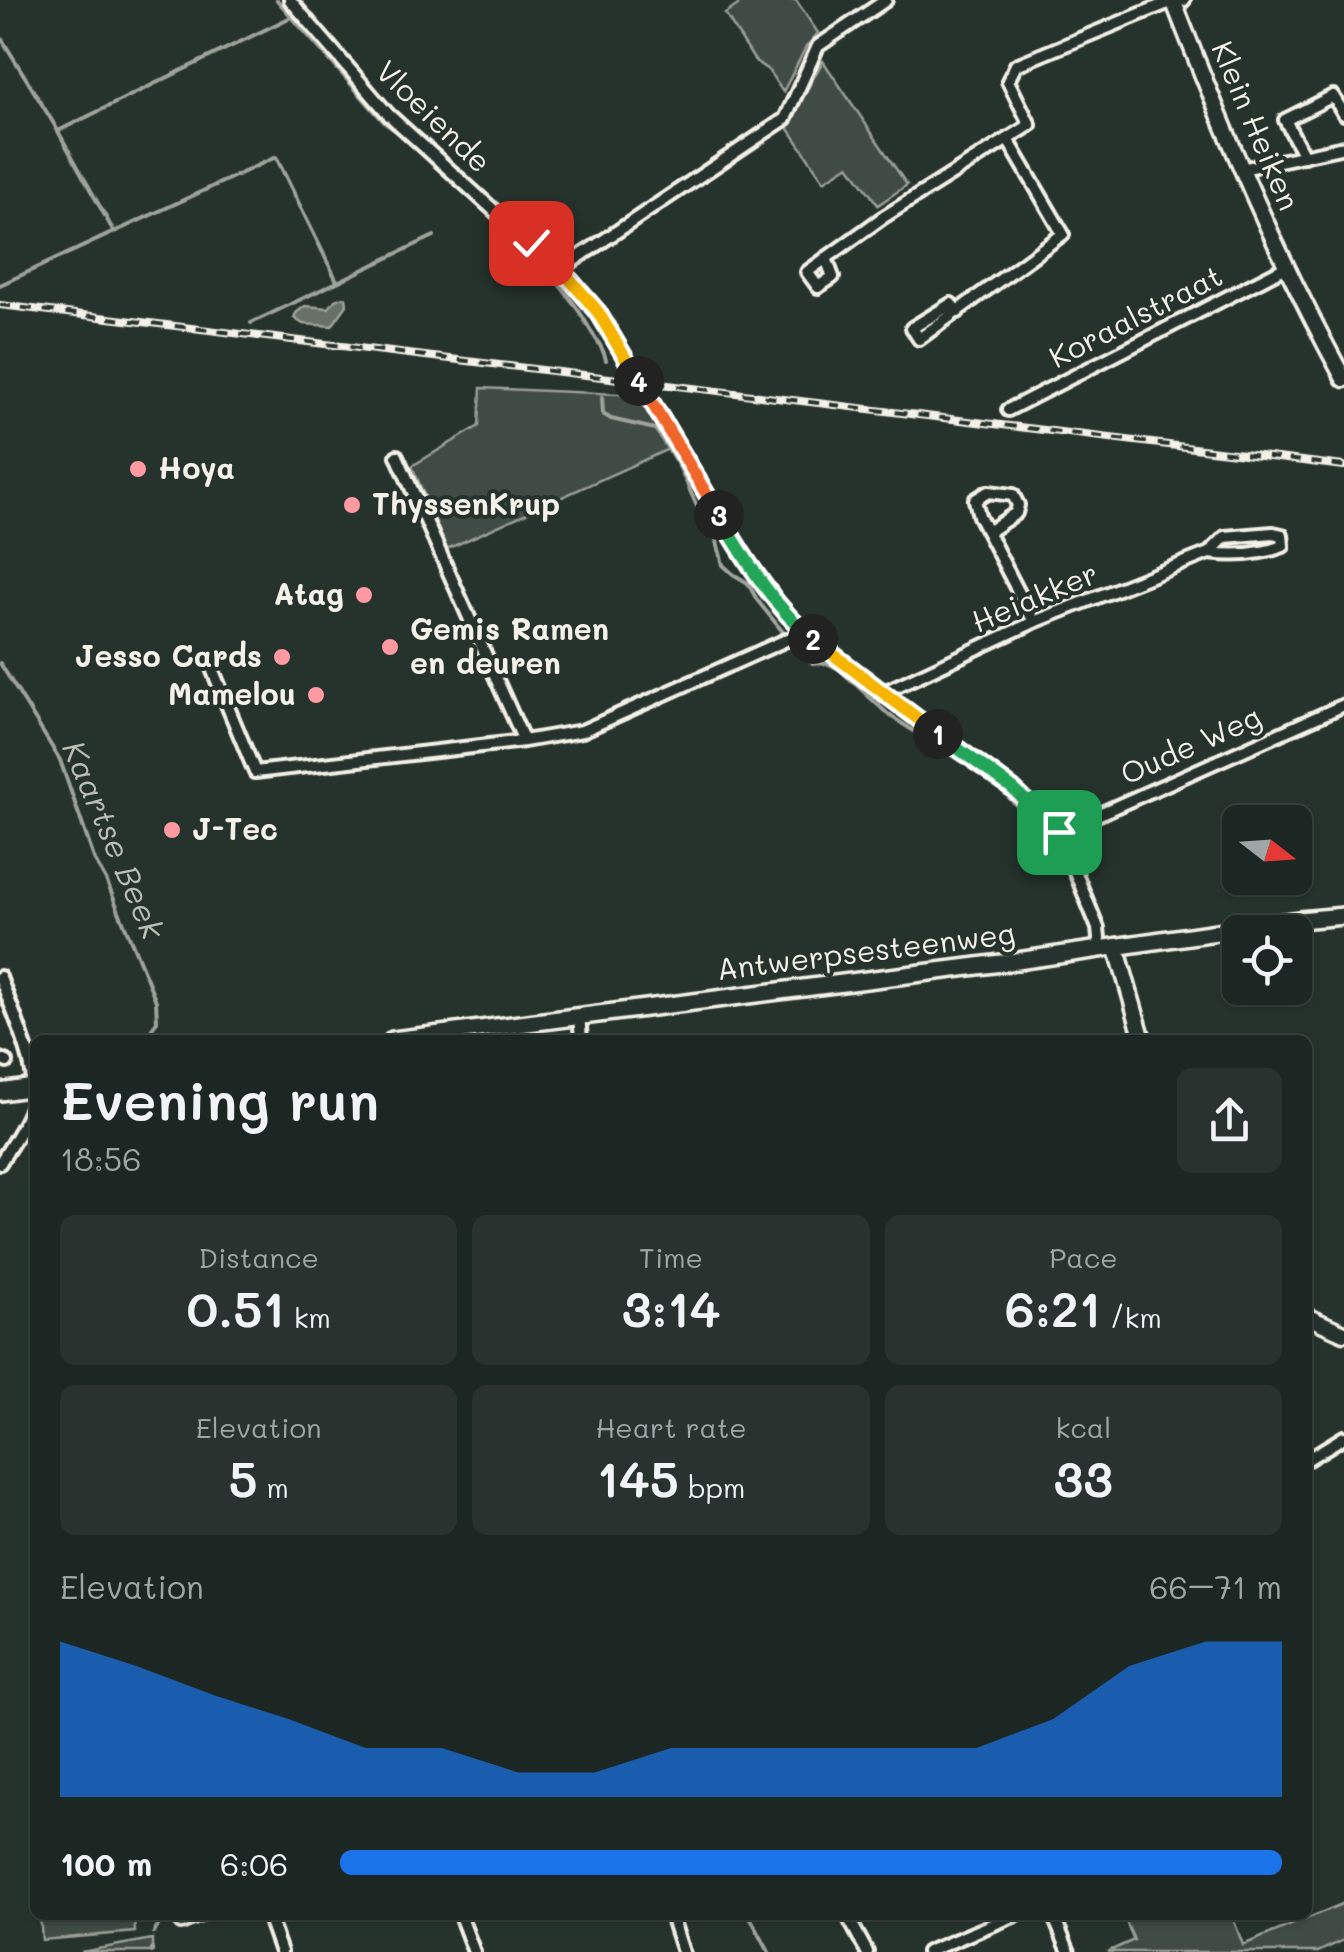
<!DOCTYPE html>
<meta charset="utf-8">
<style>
body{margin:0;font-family:Mali,sans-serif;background:#29322f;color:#f1f3f6;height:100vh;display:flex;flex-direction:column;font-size:38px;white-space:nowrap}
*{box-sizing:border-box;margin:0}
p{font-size:32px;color:#a0a5a5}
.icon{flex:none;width:55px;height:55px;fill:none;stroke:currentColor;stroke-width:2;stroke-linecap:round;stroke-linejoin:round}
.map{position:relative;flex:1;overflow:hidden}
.details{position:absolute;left:30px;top:1035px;width:1282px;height:885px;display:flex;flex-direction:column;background:#1c2622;border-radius:15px;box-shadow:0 2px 8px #0004,0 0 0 2px #3a4340}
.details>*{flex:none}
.needle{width:65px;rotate:107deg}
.controls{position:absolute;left:1222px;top:805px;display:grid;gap:20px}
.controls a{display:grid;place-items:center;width:90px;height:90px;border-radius:15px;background:#1c2622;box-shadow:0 2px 8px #0004,0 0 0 2px #3a4340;font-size:50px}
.pin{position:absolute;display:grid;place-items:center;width:85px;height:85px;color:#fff;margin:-42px;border-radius:20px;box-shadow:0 5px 15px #0006}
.km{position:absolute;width:50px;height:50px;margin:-25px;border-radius:50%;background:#222;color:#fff;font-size:28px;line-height:50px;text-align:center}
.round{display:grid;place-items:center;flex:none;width:105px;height:105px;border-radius:15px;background:#29322f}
.overview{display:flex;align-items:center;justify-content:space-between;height:170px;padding:0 30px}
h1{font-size:55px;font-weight:600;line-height:75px}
.metrics{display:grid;grid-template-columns:repeat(3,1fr);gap:15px;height:170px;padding:10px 30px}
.metrics div{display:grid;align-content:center;border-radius:15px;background:#29322f;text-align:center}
.metrics b{font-size:50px;font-weight:600}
.metrics small{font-size:28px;font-weight:400}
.metrics p{font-size:28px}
.chart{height:280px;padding:20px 30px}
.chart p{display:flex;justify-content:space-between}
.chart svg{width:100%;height:180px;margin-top:10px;fill:#1a73e8;opacity:.7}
ul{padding:0 30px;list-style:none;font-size:32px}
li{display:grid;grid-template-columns:160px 120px 1fr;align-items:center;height:75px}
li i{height:25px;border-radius:12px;background:#1a73e8}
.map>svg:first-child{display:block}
.green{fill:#414b45;stroke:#9a9e96;stroke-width:2.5}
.water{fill:#676f68;stroke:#9fa39b;stroke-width:2.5}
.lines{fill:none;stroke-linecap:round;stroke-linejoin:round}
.stream{stroke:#9fa39b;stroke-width:4}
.street-casing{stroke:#f4f1e8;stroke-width:18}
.secondary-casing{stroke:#f4f1e8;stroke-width:21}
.primary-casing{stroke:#f4f1e8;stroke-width:22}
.street{stroke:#26332d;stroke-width:10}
.secondary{stroke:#26332d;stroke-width:14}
.primary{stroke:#26332d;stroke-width:15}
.rail-casing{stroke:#f4f1e8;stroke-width:8}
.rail{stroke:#26332d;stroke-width:4;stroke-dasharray:11;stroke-linecap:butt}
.split-1-casing{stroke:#fff;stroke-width:20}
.split-2-casing{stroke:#fff;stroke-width:20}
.split-3-casing{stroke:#fff;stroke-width:20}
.split-4-casing{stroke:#fff;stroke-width:20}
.split-5-casing{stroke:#fff;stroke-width:20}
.split-1{stroke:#22a559;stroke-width:12}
.split-2{stroke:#f5b400;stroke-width:12}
.split-3{stroke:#22a559;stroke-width:12}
.split-4{stroke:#f0652b;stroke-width:12}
.split-5{stroke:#f5b400;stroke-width:12}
.poi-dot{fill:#ff9aa2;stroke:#26332d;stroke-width:4}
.labels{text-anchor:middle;stroke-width:8;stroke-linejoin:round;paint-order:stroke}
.street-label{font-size:30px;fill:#f4f1e8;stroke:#26332d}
.poi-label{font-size:30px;font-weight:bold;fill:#f4f1e8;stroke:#26332d;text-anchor:start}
.water-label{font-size:32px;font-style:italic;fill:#bcbdb5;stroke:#26332d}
</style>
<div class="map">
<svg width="1344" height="1952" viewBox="0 0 1344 1952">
<rect width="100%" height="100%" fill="#26332d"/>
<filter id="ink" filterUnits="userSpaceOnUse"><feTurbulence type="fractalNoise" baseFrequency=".01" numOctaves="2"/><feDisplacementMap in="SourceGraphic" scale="20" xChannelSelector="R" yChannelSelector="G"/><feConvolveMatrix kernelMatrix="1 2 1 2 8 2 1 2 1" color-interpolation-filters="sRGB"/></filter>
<g filter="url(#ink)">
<path class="green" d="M745,0H796L818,33L806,47L783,92L768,70L755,61L725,14Z
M823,61L907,185L878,205L849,165L824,181L787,126Z
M481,388L641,395L673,447L447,549L412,466L479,426Z
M1344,1903V1940L1318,1952H1107L1134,1940L1123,1915H1232L1243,1945Z
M40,1915H134L135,1932L42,1940Z
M152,1939V1952H81Z"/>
<path class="water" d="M343,297L346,298L347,305L332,326L303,324L294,318L296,313L305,306L329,308L335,300Z"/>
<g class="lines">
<path class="stream" d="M277,0L385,123L413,143
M0,36L54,124L114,232
M58,131L291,17
M497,220C530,254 565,284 588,326C595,339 603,346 606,360
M0,285L276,157L337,281
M251,323L434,236
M602,397L603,414L611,419L655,429L658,433L680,468L700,513L714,530L723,565L733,574L748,583L757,600L783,632
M795,645L812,663L829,664L839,669L889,715L962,762
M0,663L60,760L95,861L106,880L156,1001L157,1021L145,1040
M970,768L998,786L1028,818
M749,1915L769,1952
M154,1933L164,1915
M152,1949V1952"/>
<defs>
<path id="street" d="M290,0L389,115L519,233L561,269L598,312L743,554L778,603L804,632L882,693L1012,788L1059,832L1098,928L1100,949
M1304,156L1285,120L1333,96L1344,114
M1242,169L1344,147
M826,258L833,277L818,287L807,272L882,218L1030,125L1008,81L1016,65L1165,4L1184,0
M561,269L785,119L818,46L886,0
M958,312L951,304L912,328L919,339L1063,234L1008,140
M1008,410L1286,267
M397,456L524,741
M988,532L1016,513L1018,505L1013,495L988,492L975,500L979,516L1034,622
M213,671L255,772L524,741L582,731L804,632
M882,693L1034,622L1209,553C1233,556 1260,555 1283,546L1282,535L1273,533L1225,537L1209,553
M1059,832L1344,705
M0,977C12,1012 42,1071 31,1107C25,1126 10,1146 0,1163
M579,1015L581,1040
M0,1059L7,1062
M1308,1459L1344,1437
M268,1915L281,1952
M460,1915L474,1952
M671,1915L683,1952
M847,1915L867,1952
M1053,1915L1069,1952
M181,1923L201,1915
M927,1952L1016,1915"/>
<path id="secondary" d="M1173,0C1223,129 1277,257 1344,379
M1116,946L1143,1040
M1308,1317L1344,1333"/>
<path id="primary" d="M393,1040L1017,961L1299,920L1344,916
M0,1092L35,1087"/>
</defs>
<use href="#street" class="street-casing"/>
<use href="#secondary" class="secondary-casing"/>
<use href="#primary" class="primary-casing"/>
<use href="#street" class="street"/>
<use href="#secondary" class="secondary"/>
<use href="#primary" class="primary"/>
<defs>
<path id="rail" d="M0,305L1344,466"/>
</defs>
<use href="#rail" class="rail-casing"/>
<use href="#rail" class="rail"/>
</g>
</g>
<g class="lines" filter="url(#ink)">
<defs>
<path id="split-1" d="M938,734L1012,788L1059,832"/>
<path id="split-2" d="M813,639L938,734"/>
<path id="split-3" d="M719,515C745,558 773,607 813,639"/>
<path id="split-4" d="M639,381L719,515"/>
<path id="split-5" d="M531,243L561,269L598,312L639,381"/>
</defs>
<use href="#split-1" class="split-1-casing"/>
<use href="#split-2" class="split-2-casing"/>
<use href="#split-3" class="split-3-casing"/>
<use href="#split-4" class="split-4-casing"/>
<use href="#split-5" class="split-5-casing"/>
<use href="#split-1" class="split-1"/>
<use href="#split-2" class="split-2"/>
<use href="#split-3" class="split-3"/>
<use href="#split-4" class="split-4"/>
<use href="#split-5" class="split-5"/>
</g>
<g class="poi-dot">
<circle cx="138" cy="469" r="10"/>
<circle cx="352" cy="505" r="10"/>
<circle cx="364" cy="595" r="10"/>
<circle cx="390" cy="647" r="10"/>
<circle cx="282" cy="657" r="10"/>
<circle cx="316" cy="695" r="10"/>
<circle cx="172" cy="830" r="10"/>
</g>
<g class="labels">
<g class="street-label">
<text transform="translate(433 117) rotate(44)" y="10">Vloeiende</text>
<text transform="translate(1255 126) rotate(67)" y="10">Klein Heiken</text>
<text transform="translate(1136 317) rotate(-27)" y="10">Koraalstraat</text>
<text transform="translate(1035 598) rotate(-23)" y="10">Heiakker</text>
<text transform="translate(1191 746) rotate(-24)" y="10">Oude Weg</text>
<text transform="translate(866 952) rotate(-7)" y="10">Antwerpsesteenweg</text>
</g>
<g class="poi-label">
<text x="158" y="479">Hoya</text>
<text x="372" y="515">ThyssenKrup</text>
<text x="344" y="605" text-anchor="end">Atag</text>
<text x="410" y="640">Gemis Ramen<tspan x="410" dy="34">en deuren</tspan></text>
<text x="262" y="667" text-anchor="end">Jesso Cards</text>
<text x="296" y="705" text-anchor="end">Mamelou</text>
<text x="192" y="840">J-Tec</text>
</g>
<g class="water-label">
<text transform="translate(113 840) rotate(67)" y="11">Kaartse Beek</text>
</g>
</g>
</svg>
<div class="controls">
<a><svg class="needle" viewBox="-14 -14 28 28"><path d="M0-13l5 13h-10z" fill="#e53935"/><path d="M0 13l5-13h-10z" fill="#a0a5a5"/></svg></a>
<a><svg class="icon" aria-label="locate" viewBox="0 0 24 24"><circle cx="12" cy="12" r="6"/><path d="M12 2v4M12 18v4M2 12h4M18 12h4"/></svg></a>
</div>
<div class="pin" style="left:1059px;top:832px;background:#1e9e55"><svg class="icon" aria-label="arrive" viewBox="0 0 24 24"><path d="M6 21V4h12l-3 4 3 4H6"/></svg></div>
<div class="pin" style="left:531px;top:243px;background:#d93025"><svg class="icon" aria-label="check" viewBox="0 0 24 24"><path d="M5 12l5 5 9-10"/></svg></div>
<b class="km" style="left:938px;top:734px">1</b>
<b class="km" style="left:813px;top:639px">2</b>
<b class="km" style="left:719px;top:515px">3</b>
<b class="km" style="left:639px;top:381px">4</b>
<section class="details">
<div class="overview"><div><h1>Evening run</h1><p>18:56</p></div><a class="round"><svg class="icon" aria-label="share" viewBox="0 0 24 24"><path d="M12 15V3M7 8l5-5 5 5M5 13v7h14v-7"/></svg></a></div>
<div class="metrics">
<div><p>Distance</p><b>0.51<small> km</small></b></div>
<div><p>Time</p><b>3:14</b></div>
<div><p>Pace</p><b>6:21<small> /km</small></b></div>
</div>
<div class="metrics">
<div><p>Elevation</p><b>5<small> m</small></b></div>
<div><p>Heart rate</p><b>145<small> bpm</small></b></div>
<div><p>kcal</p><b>33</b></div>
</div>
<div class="chart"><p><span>Elevation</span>66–71 m</p>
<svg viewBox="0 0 160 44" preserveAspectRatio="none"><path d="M0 44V6L10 12L20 19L30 25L40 32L50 32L60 38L70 38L80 32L90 32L100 32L110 32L120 32L130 25L140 12L150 6L160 6V44z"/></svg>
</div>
<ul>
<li><b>100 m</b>6:06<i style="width:100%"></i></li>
</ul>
</section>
</div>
